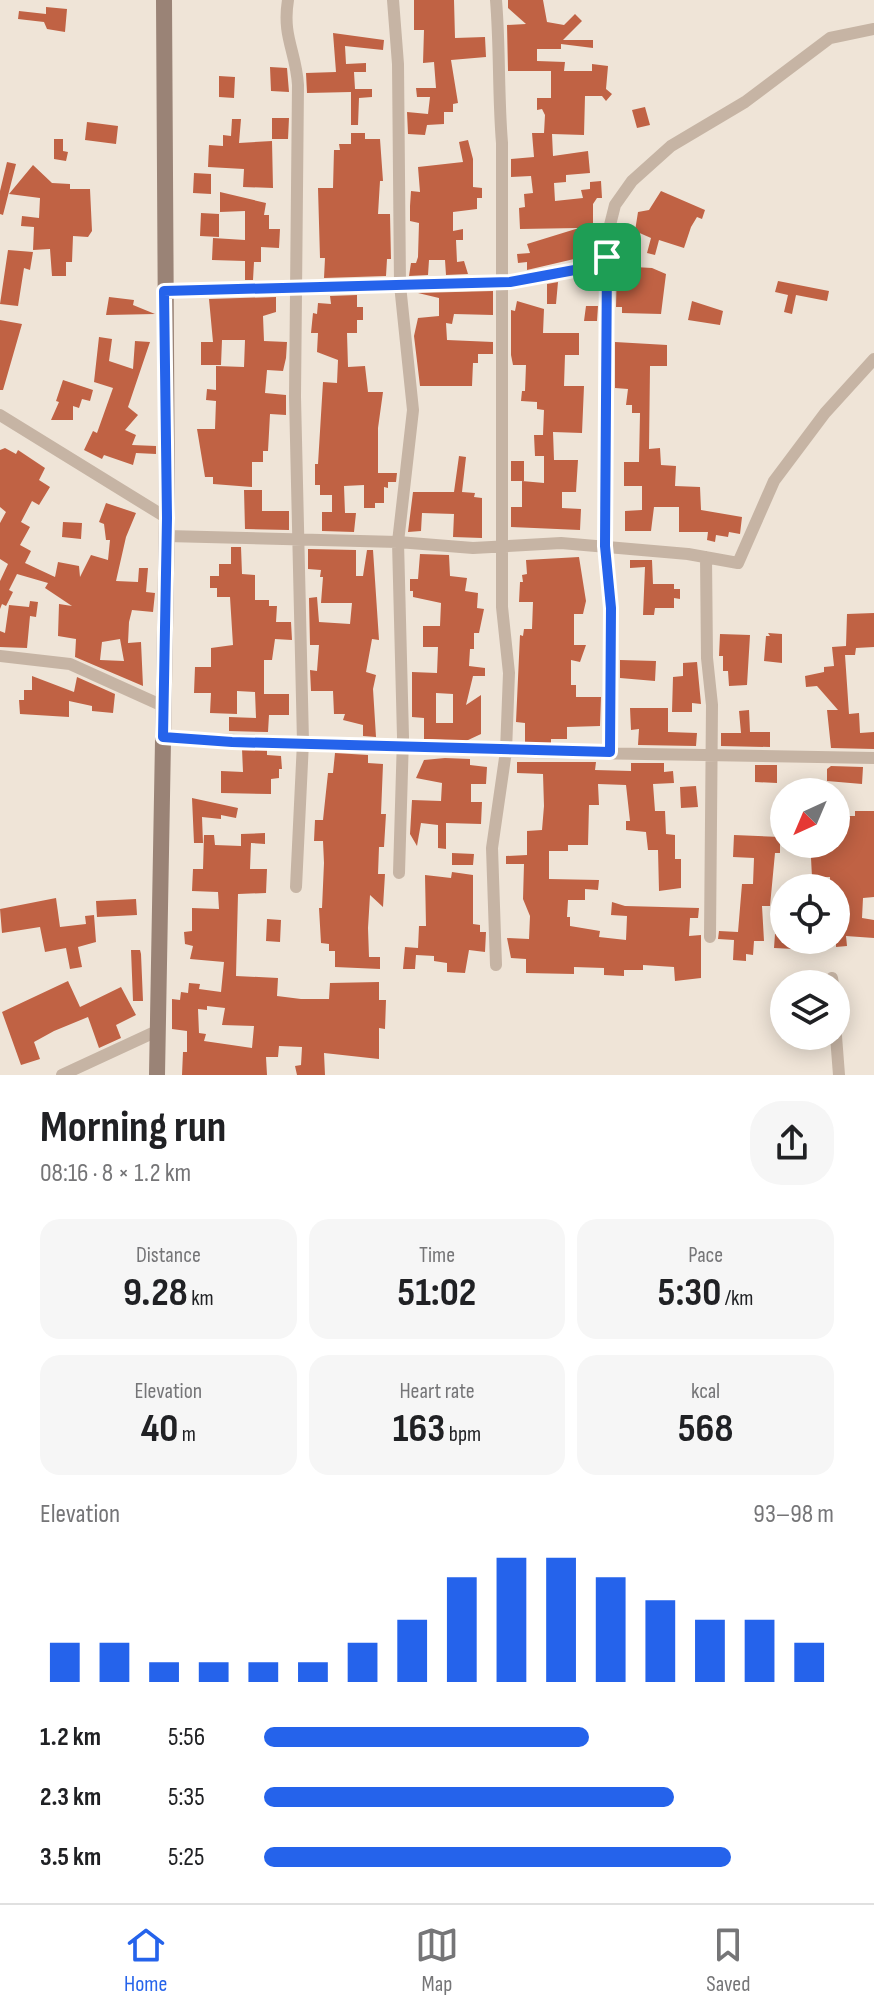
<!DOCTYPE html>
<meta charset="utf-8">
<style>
body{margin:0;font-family:"Sofia Sans Condensed",sans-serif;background:#f6f6f6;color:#202124;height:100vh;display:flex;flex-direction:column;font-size:30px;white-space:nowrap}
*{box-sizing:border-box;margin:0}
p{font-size:26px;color:#757577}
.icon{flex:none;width:44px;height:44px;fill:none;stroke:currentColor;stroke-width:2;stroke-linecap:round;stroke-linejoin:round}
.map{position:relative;height:1075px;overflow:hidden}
.details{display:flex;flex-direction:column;background:#fff;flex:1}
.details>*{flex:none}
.needle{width:52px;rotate:224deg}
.buttons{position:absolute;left:770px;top:778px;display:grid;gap:16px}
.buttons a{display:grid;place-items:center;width:80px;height:80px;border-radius:50%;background:#fff;box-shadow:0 4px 20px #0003;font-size:40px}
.pin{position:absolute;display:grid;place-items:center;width:68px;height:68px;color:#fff;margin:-34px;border-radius:16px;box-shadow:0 4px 12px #0006}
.round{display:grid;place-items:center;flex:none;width:84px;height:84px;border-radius:32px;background:#f6f6f6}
.headline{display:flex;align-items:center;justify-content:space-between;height:136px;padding:0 40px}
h1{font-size:44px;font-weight:700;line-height:60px}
.stats{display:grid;grid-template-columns:repeat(3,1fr);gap:12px;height:136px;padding:8px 40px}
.stats div{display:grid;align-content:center;border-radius:20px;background:#f6f6f6;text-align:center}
.stats b{font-size:40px;font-weight:700}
.stats small{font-size:22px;font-weight:400}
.stats p{font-size:22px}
.chart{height:224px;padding:16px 40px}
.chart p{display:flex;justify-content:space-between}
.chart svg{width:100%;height:144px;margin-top:8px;stroke:#2563eb;stroke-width:6}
ul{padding:0 40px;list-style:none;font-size:26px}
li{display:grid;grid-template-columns:128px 96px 1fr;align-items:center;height:60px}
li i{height:20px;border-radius:10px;background:#2563eb}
.tab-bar{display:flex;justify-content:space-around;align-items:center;height:112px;border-top:2px solid #e0e0e0;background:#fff;font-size:22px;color:#757577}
.tab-bar a{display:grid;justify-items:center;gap:4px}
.tab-bar .active{color:#2563eb}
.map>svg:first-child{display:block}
.building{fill:#c06244;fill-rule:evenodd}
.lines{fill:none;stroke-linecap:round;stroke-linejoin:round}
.street{stroke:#c6b4a4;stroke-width:12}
.secondary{stroke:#9a8376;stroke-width:16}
.route-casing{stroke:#fff;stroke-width:16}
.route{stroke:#2563eb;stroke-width:10}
</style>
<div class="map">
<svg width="874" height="1075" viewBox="0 0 874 1075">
<rect width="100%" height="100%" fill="#efe4d7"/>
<path class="building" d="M414,0H454L455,38L485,37L486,57L451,60L458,103L453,104V112H444V124L427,125L425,135L408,134L407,112L428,114L430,97H417L416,88H436L434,62L423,63L424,30H414Z
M508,0H543L547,22L564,25L575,14L582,21L563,40H593V48L561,44V49H537V61L565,62L564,71H592V64L608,66L606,89L612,94L606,101L602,96H585L584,135L552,134L553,156L588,151L590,173L566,175V182L554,183L555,201L583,198L581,190L590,189V182L601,181L602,198H597L593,204V237L587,239V256L527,270V262L518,263L517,254L530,253L527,244L579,228L520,229L519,208L525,207L524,194L533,193L531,176L511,177V159L534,157L532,133H544L545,115L542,109L537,110V98H551V71H508L507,25L526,24L508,8Z
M46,7L67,9L65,32L47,29L44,22L18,19L19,11L46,14Z
M333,33L384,40L383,50L345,46L346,64L366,63V72H354L355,89H372V97L359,98L358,125H351V92L307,93L306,73L336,72Z
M270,67L287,68L289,92L271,91Z
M219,76L235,77L234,98L219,97Z
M645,107L650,125L637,128L632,110Z
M272,118H289L288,139H272Z
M232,119H241L239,143L272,141L273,188L243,187L244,169L208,167L209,145L223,146V135L231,136Z
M87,122L118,126L116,144L85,140Z
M351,133H365V139H380L383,181H380L378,214H390L391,259H387L386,276L324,278L325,258H320L318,188H333L334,150H340L339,144H351Z
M54,139H63V151L68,152L66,161L54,159Z
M468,140L473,159V187L482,188V198H477V209L453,212V231L463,229V240H456L457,262L464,261L468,274L446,275L445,260H429L428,275L409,276L411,263H416L418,257L419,223L410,221V206L411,191L420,192L418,167L463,162L459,142Z
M7,162L16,164L3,215L0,214V191Z
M33,165L52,183L70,184V189H90L92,231L88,237L73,236L72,262H66V276H52L50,249L33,250L34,227L21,226L22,216L39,218L40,198L9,194Z
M194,173L211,174V194L193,193Z
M661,191L705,210L702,219L697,217L691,227L684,248L659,240L655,255L647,253L651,238L635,231L638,212L649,210Z
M220,192L266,203L264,215H269V229H280L279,248L261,247V262H254L253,280H245V261L212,260L213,238L245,240V211L220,212Z
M201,213L219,214V237L200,236Z
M8,250L33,252L30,270L24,268L18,306L0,304Z
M617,266L652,268L666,274L661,314L622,313V307H616Z
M778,281L829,291L827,301L796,295L792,314L784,312L788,295L775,292Z
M558,282L556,304H547V284Z
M493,291V315L454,314L452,324L446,323L447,340L493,342V354H478V363H473L472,386H420L414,336L418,318L439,316V298L418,293Z
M357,295V307H363V320H357V333H347L348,367L365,366L368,392H383L378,428V473H397L396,482H388V488L384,487V503H375V508H364V485L344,486L345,513H356L354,532L322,531V512H332V495H320V485H315V464H318L323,382L337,383L338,360L317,352L318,333H311L313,313L317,314L318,303L331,304L330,296Z
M109,297L134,300L133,305L155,314L106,315Z
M276,297V312L263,316L264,341L287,342L286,358L283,371L267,370L265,393L286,395V415L270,414L268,451H263V462H252V487L213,484V477H205L197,429H215L216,401L206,400L207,389L216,390V366L244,367L245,340H222L221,365H201V342H213L209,299Z
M517,301L544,309L543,333H579V355H565L564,386H584L582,433L553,432L554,460H578L576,492H562V508L581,509L580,530L511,527V507H522V481L544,483V456H535L534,435H543L544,410L537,409V402L521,401L522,391H525L526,365H513L511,355V310L515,311Z
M692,301L723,311L720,325L688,320Z
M586,306H598L597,321H584Z
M0,320L22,324L3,390H0Z
M99,337L112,339L109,361L133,369L135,341L150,342L128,407L138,415L125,430L136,435L132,445L156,446V454L136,453L133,465L104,455L102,459L84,450L93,431L97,433L113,388L94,382Z
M615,342L667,345V366H650L649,449L660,448L661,465L676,466L675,486L700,487L701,510L742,517L740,534L729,532L728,537L716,535L715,542L707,540L708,532H679V507H654L651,531H625V511L642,510V486H624V462H639L640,413H632V405H626L628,389L615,388Z
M63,380L93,390L90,401L82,399L79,408L73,406V420H51L59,402L56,401Z
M5,448L16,454L18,450L45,468L39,480L50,487L39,505L32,501L21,522L30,527L20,545L31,551L25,563L55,577L58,562L79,566L80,577L91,555L108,560L110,540H106L104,524L99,522L106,503L136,513L126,537L116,581L138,582L139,568H148L146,592L155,593L153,612L132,610L129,622L128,643L141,642L143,686L75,657L76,639L58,636L59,604L72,606L45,588L48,583L17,574L9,590L13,592L6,606L2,604L0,609V581L8,564L0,559V523L6,512L0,507V450ZM120,639L124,661L100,660L102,642Z
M459,456L466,457L462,492L475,493L474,497L482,498V538L453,537L454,514L422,513L421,531L408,532L413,492H454Z
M511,461H524V481H511Z
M244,490H262V511H289V530L245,529Z
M63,522L82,523L81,539L62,537Z
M231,547H241L242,574L255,575V600H269V606H277L276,622H291L292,640L275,639L272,660H264V694H289V715H269L268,732L229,731V717L256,718L255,692L237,691V714L210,713L211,693H194L195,667H211V648L233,645L230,597H217V588H210V576H219V564H231Z
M308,549L356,550V576H363L367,550H373L379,640L372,639L366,672L376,675L373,689L376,737L363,736V725L343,720L345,714H334L333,691H311L310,670L317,671L319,645H310L309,598L317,597L319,622L350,624L352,603H321L323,577H320L321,570L308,569Z
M420,554L449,555L450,576L467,578L465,591L478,593L477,608L484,609L479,633H474V649H470L469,666L485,668V676H473L466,705L481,695V734L466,741L424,739V718L412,717V672L437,673L438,647H423V626H440L441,603L413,597V591H410V579H418ZM436,693L453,694V723H436Z
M579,557L586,601L583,614H574V645H586L580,662L571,660V685H576V697H601L600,726L567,727V739H551V743H525V723L516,722L520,635L523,636L524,629H532L533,602H519L520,582H523L522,575L527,574L526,560Z
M630,560H652L653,584H674V589H680V599L674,598V608H655L654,615H643L645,567L630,568Z
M30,601L38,602L36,617L30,616L27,648L0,647V631L5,633L9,605L29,607Z
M874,613V647L856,648L855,655H845L849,714L859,713L860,733L874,732V749L831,748L827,710H838L817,686L806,687L805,676L824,672V667L834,666L832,647L846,646L847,614Z
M768,633L782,634V663L764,661L766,636H770Z
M720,634L750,635L747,685L729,686L728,671H723V656H719Z
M620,660L656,661L655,681L620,678Z
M697,662L701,704L692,703V712H672L673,677L683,676V663Z
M32,676L74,692L77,677L115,694L113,713L92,711V706L69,701V717L20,714L19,700H24V690H32Z
M630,708H668V732L697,733L696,746L638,745L639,729L631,730Z
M749,710L750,732H770V747L721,746V733H741L739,711Z
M242,749L267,750V755L281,756L282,769H279V778L271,779V794L221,793V771L243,772Z
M335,753L368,755V763L383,764L381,814H386L384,847H379L378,874H385L383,907L370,895L368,928L369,957H380V969L335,967V951H329V944L321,943L319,908H322L324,863L323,841H314L315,820H323L328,773H333Z
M445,758L470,759V765L487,767L486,784H471V802H482L481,824L446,823V849L438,848V825L421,823L417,846L410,834L412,800L441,801L442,783L416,778L424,760Z
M517,762H596L595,770L631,771V763H664V772L673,771L674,783L653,784L655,811H665L666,834L675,835V859H681V888L659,891L658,850H648L646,832L626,830V821H630L626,785L598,784L599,805H589L588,845H568V851H549V879L599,880L598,890L585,889V900H568L567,917H570V926L600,931L599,937L626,940L627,916L611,915L612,902L625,906L699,908L698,918H690L689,936L701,935V978L675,981L674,967L643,965V970H624V976L604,975V968L574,967V974L526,973V959L511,958L507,938L529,939L530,916L523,899L524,864H506V856L527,855V831L542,830L544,806L543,774L517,773Z
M755,765H777V783L755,782Z
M831,766L863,767L862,784L827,781V769Z
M696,786L698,807L681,808L680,787Z
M192,798L238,808L236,818L221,815V819L202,817L203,843H194Z
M855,811H874V897L863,898L862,918L874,920V938L846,936L847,946L836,947V888H830V877H812L811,858L813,844H836V826H843V816H855Z
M265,833V844L251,843L250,869H267L266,893L238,894L236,976L278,978L277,996L301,999H329L330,983L379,982V1000H386L385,1029L379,1028V1059L324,1053L325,1075H297L295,1066L301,1065L302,1047L279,1046L278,1057H266L267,1075H182L183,1052H187V1031L172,1029V999L180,1000L181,992L188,993L189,983L200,984L199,989L221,992L224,962L190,959L193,946L185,944L184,932L192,931V908L219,909L218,892L192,891L193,869H203L204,835H214L215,845L241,846V834ZM207,1006L225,1008L222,1025L254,1026L252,1048L204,1041L206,1034L199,1033L198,1009L207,1010Z
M734,835L780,837V853H775L770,906H762L764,941H754L753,955L746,954V961L733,960L734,940L718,939L719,931L738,932L742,884H753L754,858L733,857Z
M452,853L474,854L473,865H452Z
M452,872L473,875V924L480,925V932H486L485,952L469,950L465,973L447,972V963L434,961V956L416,955L415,969H403L405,947L418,948L419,926H426L425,875L451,878Z
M56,898L60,927L86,924L85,916L94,915L96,942L78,947L82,967L70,969L66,948L45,952L40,927L2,933L0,909Z
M136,899L137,915L97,917L96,901Z
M267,919L281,920L280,942L266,941Z
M775,934L784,935V940H795L794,949L774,948Z
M131,950H140L141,954L143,1001H133Z
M68,981L80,1007L121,987L136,1015L116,1025L121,1038L99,1048L88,1017L54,1031L34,1042L40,1059L21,1065L2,1012Z"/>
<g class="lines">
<path class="street" d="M288,0C282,37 296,51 298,85L295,397L303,742L296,887
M393,0L398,64L400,285L413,410L398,542L403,737L399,873
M164,291L510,282L580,269L607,257
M0,415L167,518
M167,536L398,542L473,548L561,543L688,554L738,563L774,481L825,413L874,359
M706,557L707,658L712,705L710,937
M0,656L70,664L163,706
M163,737L525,752L874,758
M610,752L611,608L605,546L607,237L615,205L632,181L671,146L745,102L830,38L874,29
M496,965L492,848L506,751L509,673L502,607V143C498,95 500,48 496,0
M832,978L833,984
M836,1036L839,1075
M62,1075L157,1031"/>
<path class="secondary" d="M157,1075L167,518L164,0"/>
</g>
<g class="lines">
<defs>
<path id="route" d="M607,257L605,546L611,608L610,752L232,742L163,737L167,518L164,291L510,282L580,269Z"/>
</defs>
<use href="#route" class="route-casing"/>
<use href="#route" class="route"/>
</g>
</svg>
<div class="buttons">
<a><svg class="needle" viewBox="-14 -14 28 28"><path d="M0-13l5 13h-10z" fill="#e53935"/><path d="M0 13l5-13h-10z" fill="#757577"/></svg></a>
<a><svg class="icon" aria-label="locate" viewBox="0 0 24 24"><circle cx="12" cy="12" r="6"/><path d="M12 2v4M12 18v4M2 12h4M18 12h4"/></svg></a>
<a><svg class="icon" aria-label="layers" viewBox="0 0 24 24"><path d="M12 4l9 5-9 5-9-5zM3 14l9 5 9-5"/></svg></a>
</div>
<div class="pin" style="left:607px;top:257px;background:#1e9e55"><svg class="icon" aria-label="arrive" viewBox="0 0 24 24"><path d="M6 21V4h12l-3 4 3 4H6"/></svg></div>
</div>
<section class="details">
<div class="headline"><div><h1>Morning run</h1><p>08:16 · 8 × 1.2 km</p></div><a class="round"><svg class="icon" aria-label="share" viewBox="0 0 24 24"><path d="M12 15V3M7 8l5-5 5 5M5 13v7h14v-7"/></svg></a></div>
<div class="stats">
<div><p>Distance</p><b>9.28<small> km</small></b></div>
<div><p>Time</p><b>51:02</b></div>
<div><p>Pace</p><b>5:30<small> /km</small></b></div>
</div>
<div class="stats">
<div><p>Elevation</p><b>40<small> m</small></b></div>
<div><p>Heart rate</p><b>163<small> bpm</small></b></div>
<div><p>kcal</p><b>568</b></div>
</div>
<div class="chart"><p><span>Elevation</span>93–98 m</p>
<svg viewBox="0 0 160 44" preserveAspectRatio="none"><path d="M5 44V32M15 44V32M25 44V38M35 44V38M45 44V38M55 44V38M65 44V32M75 44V25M85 44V12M95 44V6M105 44V6M115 44V12M125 44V19M135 44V25M145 44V25M155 44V32"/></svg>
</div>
<ul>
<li><b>1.2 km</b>5:56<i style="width:57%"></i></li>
<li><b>2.3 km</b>5:35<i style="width:72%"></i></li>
<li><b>3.5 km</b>5:25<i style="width:82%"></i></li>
</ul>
</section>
<nav class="tab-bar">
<a class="active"><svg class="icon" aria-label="home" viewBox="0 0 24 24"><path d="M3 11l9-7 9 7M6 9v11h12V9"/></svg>Home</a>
<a><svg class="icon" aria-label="map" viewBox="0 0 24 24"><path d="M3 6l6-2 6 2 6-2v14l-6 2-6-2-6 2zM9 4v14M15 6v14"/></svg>Map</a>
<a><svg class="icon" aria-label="saved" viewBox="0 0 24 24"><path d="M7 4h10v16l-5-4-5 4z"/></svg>Saved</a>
</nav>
